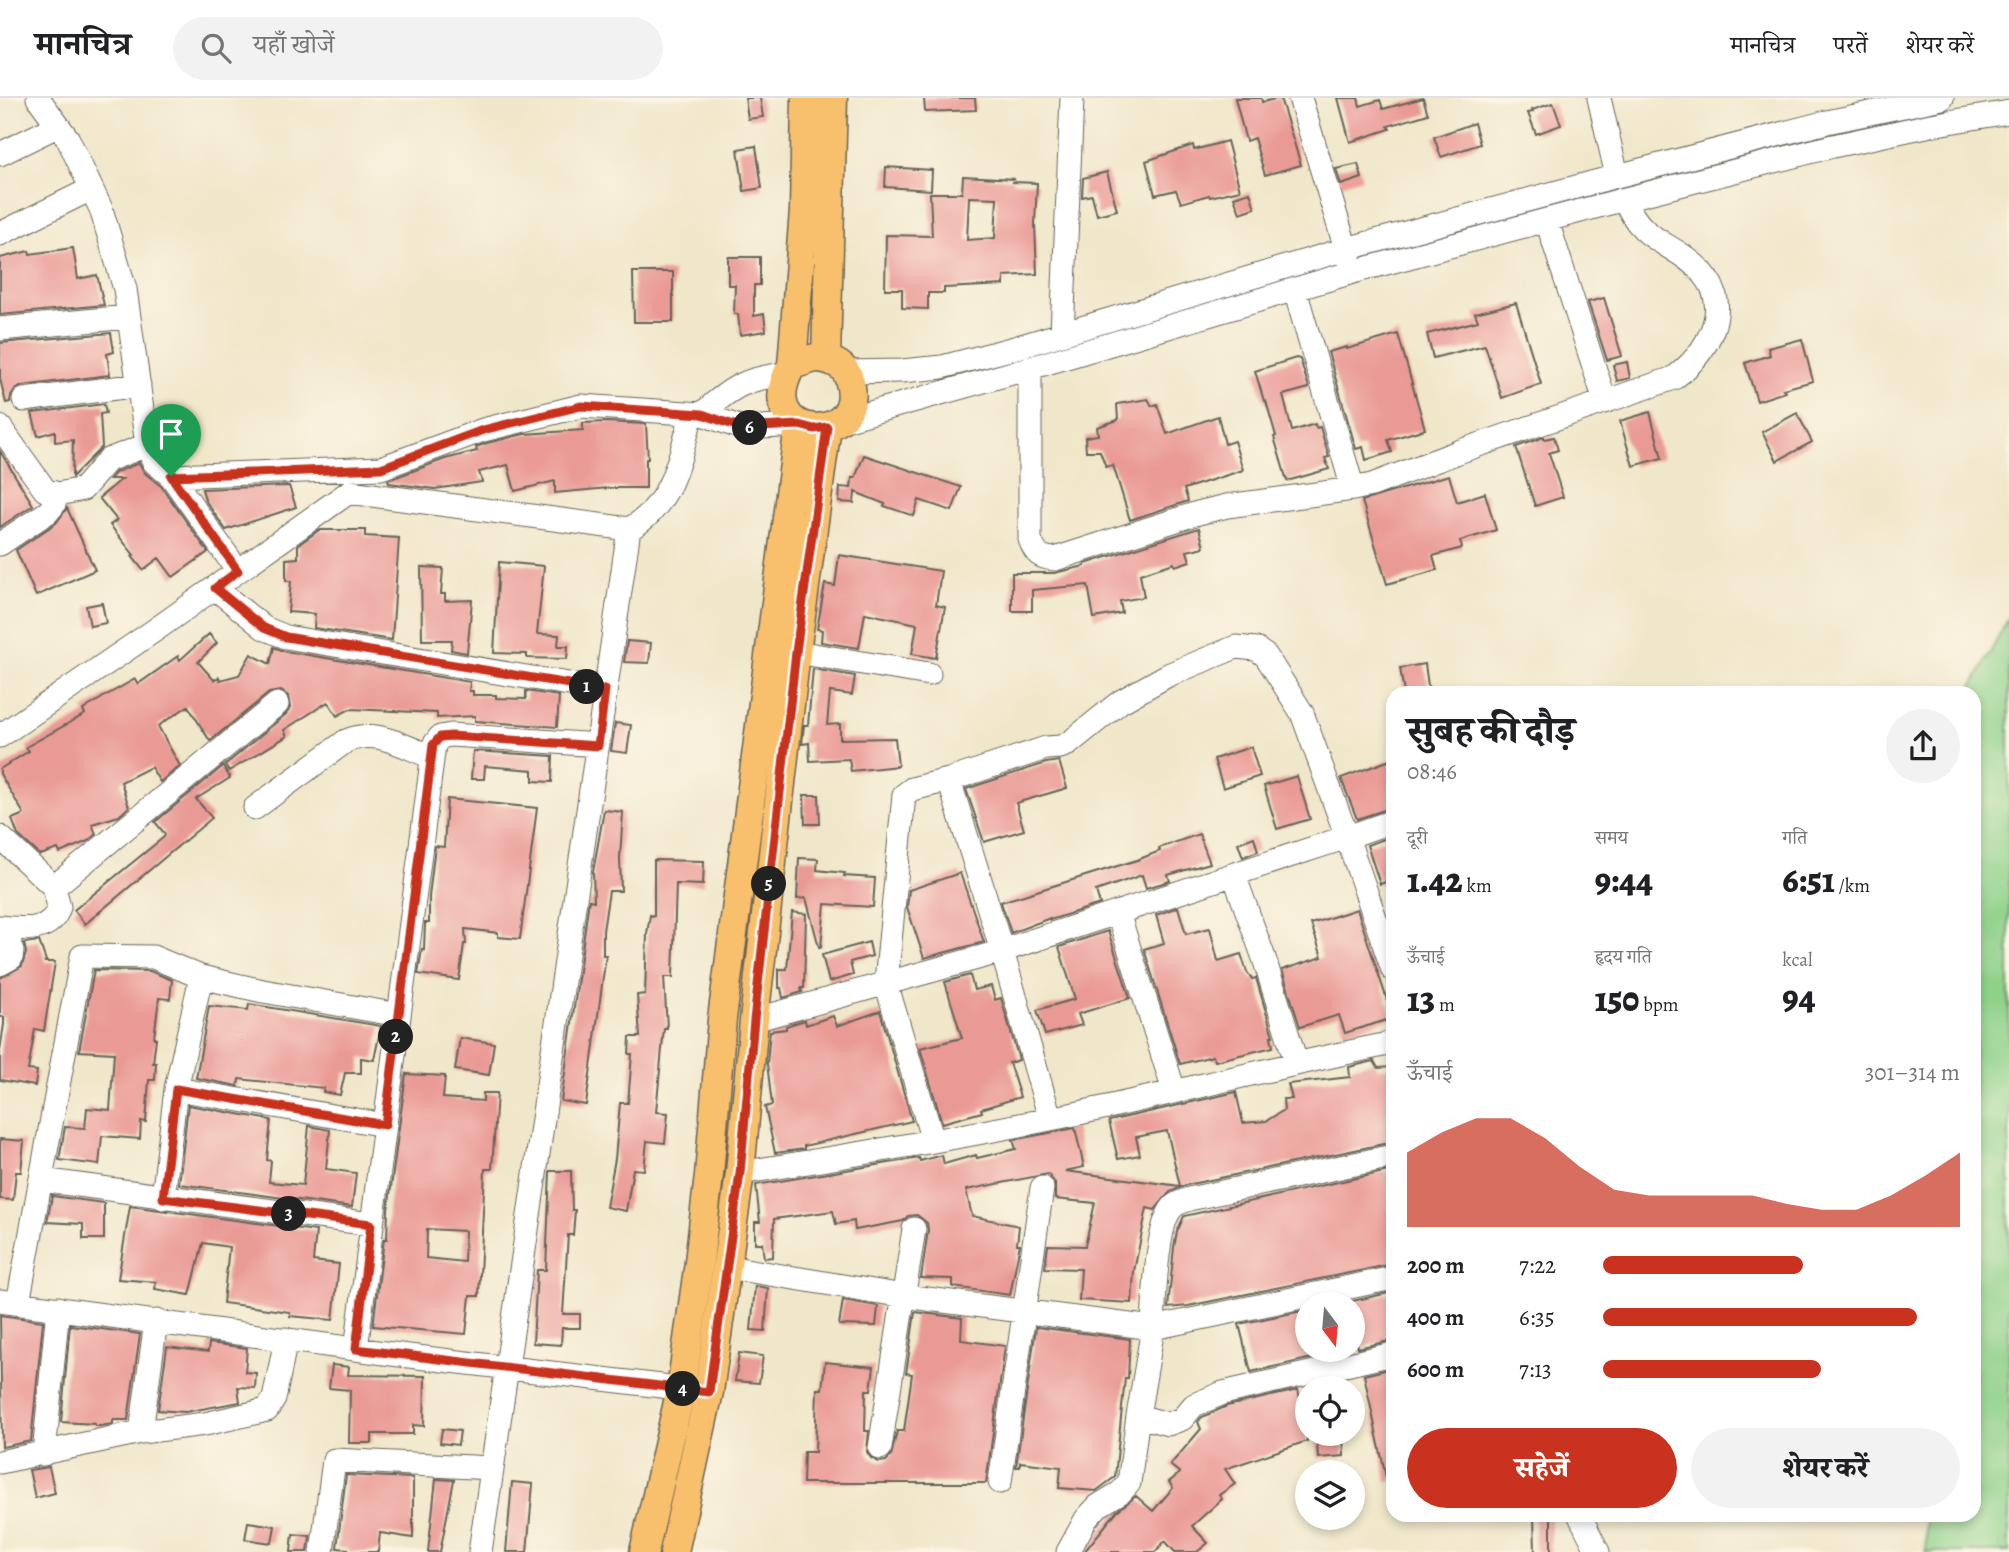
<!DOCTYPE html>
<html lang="hi">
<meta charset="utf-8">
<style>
body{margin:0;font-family:Alegreya,"Noto Serif Devanagari",serif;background:#f2f2f2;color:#202124;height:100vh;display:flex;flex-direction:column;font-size:26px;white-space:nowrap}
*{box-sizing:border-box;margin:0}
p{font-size:23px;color:#757577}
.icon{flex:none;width:38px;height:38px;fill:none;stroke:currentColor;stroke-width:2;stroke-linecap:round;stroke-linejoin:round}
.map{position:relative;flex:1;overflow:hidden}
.drawer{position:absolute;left:1386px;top:588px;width:595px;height:836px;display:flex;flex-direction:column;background:#fff;border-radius:21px;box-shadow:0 4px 10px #0003}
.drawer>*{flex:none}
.needle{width:46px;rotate:164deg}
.fabs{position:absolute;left:1295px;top:1194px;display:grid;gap:14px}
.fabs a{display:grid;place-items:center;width:70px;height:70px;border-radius:50%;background:#fff;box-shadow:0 4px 10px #0003;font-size:35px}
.pin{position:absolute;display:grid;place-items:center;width:60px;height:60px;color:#fff;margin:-72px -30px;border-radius:50% 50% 50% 0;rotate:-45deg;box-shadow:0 0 7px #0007}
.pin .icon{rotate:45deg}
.km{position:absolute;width:35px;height:35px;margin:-18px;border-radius:50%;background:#222;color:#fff;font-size:19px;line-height:35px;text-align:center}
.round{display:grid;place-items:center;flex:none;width:74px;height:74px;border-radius:37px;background:#f2f2f2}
.headline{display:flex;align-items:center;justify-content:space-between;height:119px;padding:0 21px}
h1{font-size:38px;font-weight:800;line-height:52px}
.figures{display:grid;grid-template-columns:repeat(3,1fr);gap:10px;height:119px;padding:7px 21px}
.figures div{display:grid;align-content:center}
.figures b{font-size:35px;font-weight:800}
.figures small{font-size:19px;font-weight:400}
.figures p{font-size:19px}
.chart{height:196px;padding:14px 21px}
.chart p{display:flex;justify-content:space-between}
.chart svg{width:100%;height:126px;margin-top:7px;fill:#c8321e;opacity:.7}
.primary-button{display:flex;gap:14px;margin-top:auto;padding:14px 21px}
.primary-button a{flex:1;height:80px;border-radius:42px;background:#c8321e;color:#fff;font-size:28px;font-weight:800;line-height:80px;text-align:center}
.primary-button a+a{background:#f2f2f2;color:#202124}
ul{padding:0 21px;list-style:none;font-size:23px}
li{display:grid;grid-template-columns:112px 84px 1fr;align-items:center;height:52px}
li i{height:18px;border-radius:9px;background:#c8321e}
header{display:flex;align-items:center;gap:42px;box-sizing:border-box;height:98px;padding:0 35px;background:#fff;border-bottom:2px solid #e0e0e0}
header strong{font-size:33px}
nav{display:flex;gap:38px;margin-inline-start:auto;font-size:24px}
.search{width:490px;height:63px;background:#f2f2f2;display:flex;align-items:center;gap:18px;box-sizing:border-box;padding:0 24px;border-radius:38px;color:#757577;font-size:26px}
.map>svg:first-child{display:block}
.green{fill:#8ed189;stroke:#557652;stroke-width:2}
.building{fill:#ea9a95;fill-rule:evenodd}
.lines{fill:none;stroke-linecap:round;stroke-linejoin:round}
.minor-casing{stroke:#666359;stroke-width:25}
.major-casing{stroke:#666359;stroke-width:31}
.minor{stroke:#fff;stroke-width:23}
.major{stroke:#f8bf6c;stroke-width:28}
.route-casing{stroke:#fff;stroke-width:14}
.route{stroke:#c8321e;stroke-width:9}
</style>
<header>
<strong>मानचित्र</strong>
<div class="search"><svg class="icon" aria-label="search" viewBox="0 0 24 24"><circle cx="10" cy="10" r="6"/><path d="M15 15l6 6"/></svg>यहाँ खोजें</div>
<nav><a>मानचित्र</a><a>परतें</a><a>शेयर करें</a></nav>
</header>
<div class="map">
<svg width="2009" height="1454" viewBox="0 0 2009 1454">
<rect width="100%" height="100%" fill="#fcf5e5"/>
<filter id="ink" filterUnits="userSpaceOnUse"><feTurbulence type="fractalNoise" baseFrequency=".0143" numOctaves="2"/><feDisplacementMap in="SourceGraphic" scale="14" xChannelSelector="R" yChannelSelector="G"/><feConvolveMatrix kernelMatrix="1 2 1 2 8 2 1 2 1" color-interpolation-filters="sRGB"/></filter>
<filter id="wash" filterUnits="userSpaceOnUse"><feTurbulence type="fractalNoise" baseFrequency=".00686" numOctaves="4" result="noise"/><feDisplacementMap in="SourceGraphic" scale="28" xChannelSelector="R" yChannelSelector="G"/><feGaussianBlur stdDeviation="1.57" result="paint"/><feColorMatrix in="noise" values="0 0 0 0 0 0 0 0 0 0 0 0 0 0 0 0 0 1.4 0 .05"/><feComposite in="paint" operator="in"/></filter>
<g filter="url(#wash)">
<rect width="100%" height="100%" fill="#f0e7ca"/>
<path class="green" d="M2009,519V1454H1926L1925,1418H1974V595H1969Z"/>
<g id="blocks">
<path class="building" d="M745,0H760L763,19L748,21Z
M924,0H975L976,12L925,14Z
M1235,0H1261L1262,4L1280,0L1301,67L1265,77L1254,40L1246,43Z
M1338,0H1358L1360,8L1380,2L1383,11L1423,0L1428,16L1388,28L1390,31L1350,44Z
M1553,5L1561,27L1536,36L1528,15L1533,14L1532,12Z
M1474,25L1480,46L1441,59L1434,39Z
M1227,43L1240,92L1210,99L1209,97L1181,105L1176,92L1155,97L1146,63L1193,47L1194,52Z
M756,48L762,90L744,93L738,51Z
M1358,66L1362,80L1341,87L1336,71Z
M886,69L932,72L931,92L885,89Z
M1107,74L1117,112L1097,117L1092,97L1082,99L1083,80Z
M963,78L1014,81L1013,84L1037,85L1035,126L1037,176L1004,178V187L944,190V195H928V211L902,210V191H885L886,137L932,138L930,95H962ZM969,99L997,100L995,140L967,142Z
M1250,94L1255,110L1240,115L1234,99Z
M73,150L78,181L97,177L104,207L0,217V160L29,153L30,156Z
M728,159H760V187H754V218L764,216L766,233L740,237L738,216H734L735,187H728Z
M633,174H673V224H634Z
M1604,200L1622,258L1607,262L1588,204Z
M1516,205L1541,286L1502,300L1485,247L1433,260L1427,236L1478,223L1475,215Z
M111,235L114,254L107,256L110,277L22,288L15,291L11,297L10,304L6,305L0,281V245Z
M1398,236L1425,331L1388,342L1392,354L1366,362L1363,349L1356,351L1328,254L1347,249V251Z
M1802,241L1813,283L1783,291L1785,294L1757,303L1745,265L1770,257L1768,250Z
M1296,260L1300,261L1309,290L1283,297L1292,333L1315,326L1316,330L1320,329L1329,359L1325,360L1329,371L1287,383L1274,339L1276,338L1266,303H1264L1255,273Z
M1627,264L1630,280L1617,283L1613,267Z
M1148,301L1152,308L1157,306L1167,336L1218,318L1225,346L1234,343L1243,372L1184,391L1188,403L1130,422L1113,367L1106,369L1100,353H1086L1085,339L1098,337L1097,329L1118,322L1117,306Z
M104,306L106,315L100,316L102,349L72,379L73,342L55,344V333L38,338L32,315Z
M1650,314L1662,360L1633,368L1620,323Z
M1797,315L1812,344L1777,363L1762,334Z
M606,324L646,326L648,361H646V390H609L555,395V383L515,393L508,367L479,374L482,384L435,391L389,385L388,382L445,361L477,353L476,349L487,345L524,336L583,332V325Z
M1544,339V341L1554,339L1558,352L1549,355L1563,399L1535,408L1516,349Z
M0,353L33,407L0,429Z
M864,357L961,389L952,413L919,402L914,418L884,408L885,406L855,394L854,405L839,404L840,389L851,390L852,380H855Z
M139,365L145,375L161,388L208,454L173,479L159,460L143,472L132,458L134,457L110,427L117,422L99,400L122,381H110L116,374Z
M1449,377L1457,404L1485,395L1496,432L1460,443L1462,450L1433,458L1437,472L1387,486L1362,403Z
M289,388L296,409L226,432L205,402L202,391Z
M67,410L95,472L36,498L16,452L56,425Z
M1199,430L1204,449L1187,453L1190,463L1175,468L1174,465L1140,476L1144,499L1120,503L1122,515L1094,520L1088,487L1032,492V513H1012V475H1054L1085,468V466Z
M319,432H365V438L399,440L392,542L314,530L315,516L288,514L291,483H286V461L298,460V447Z
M839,457L941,473L936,507L945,509L936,560L912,556L917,526L865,515L859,550L821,544L822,532L817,531L825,486L835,488Z
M499,464L544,468L537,536L559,537L558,548H568L567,561L527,560V556L494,555Z
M421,469L443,470L441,496H445V503L472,502L467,555L451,552L452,542H422Z
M102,505L106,525L90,528L86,508Z
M209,536L217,545L198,564L214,582L219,579L220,582L239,577L251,556L270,566L274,549L284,553L470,584L469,593H473V597H496V600L526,601V593L559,598L557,629L475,623V618L437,620V615L350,611L337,618L328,604L284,632L287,638L229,673L225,667L286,616L290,610L288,598L281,593L269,595L210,643L188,608L158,628L180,668L160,684L151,669L121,684L129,709L119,718L92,726L96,736L88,743L60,755L58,751L40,757L18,737L12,721L24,716L0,676V671L29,653L26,649L85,616L83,612L105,598L135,581L138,586L178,558L180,562Z
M627,543L651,545L649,565L624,564Z
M1425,566L1429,595H1404L1400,570Z
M813,571L855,578L852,597L830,594L827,627L840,626V641L895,640L898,668L851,673L849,661L810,663L809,645L802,646L804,627H808Z
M615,625L631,627L627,655L611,653Z
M1251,649L1260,678L1223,690L1214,661Z
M473,653L553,658L552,684L533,683V672L485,668L484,681H471Z
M1393,661V709L1357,721L1341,680Z
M1059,663L1067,690L1016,705L1024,732L984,744L966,691L1046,665Z
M223,668L230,680L196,701L212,720L85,826L74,812L164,739L165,736L155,724Z
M1297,678L1310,721L1277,731L1264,688Z
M804,697H819L820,726H805Z
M447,701L537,710L520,841L498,839V835L465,831L466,846H464L459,882L418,876L422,851L424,852L425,825H429V799L435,748L444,749Z
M604,712L623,714L620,760L621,793H609L603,833V857H606L586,1007L561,1003L589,802L594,803L593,774Z
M1199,736L1210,765L1168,777L1170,783L1146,790L1142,777L1096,793L1100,806L1050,822V820L1011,835L1001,804L1137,762L1160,753L1159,750Z
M1393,738V782L1380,786L1367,747Z
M1254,739L1258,753L1243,759L1238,745Z
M799,760L818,761L817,772L845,775L844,778L875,780L873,809L825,806L821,849H819L806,800L797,801Z
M654,762L704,763L703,787L676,786L673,879H664L667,930H664L656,1014L668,1015L665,1045L647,1043L644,1072L633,1071L626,1113L606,1109L615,1061L620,1005H628L632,956H629L630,939H640L637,897L645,896L647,836L650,817L654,818Z
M960,775L984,844L924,860L907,809L909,792Z
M1178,809L1186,836L1210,830L1218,863L1241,856L1247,874L1252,881L1256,880L1273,938H1271L1273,949L1215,963L1213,958L1180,966L1144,851L1164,845L1156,817Z
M1357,811L1393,920L1345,935L1339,917L1300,929L1282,872L1322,859L1311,826Z
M792,814L806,816L804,890H801L802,894L783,900L781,890H779V871H787Z
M1108,833L1130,900L1078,916L1082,927L1045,937L1037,912L1075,901L1059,849Z
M39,843L46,863L44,864H55L44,933L35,931L28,972L37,973L35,988L0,982V953L4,926V919H0V880L22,868L26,855L24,845Z
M869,844L872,858L850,864L853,877L829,884L822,857Z
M94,872L150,873L172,882L170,901L159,900L154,940H156L153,965H156L155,982H149L146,1024L141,1023L140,1041L102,1038L99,1067L59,1062L65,1029L85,1030L87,1010L110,1012L114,955L79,953Z
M970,877L974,892L991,888L995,902L1001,900L1019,962L1009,965L1020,999L981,1011L982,1014L942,1025L920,950L962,940L945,884Z
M249,906L381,928L374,962L361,960V975H345L340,997L323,994L324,990L239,981L238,988L196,980L209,908L248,912Z
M880,913L912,1023L804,1048V1051L775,1055L765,1009L772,1007L767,965L770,933L786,931V928L805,922L806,927L833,918L837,928Z
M460,940L494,945L489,977L455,972Z
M1374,963L1378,970L1393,969V1044L1186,1087L1170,1094L1155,1112L1147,1110L1134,1173L1132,1205L1079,1202L1081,1171L1045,1170L1048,1147L1085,1148L1095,1105L1055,1101V1085L1048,1076L966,1092L972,1118L1019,1128L1017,1146H1020L1010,1197L953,1189V1181L921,1180L928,1132L927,1125L917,1117L908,1118L903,1123L855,1132L854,1123L836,1126L833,1113L774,1121L773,1159L764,1160L762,1145H755V1124H760L756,1087L919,1060L920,1063L942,1057L944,1066L976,1057L977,1060L1016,1051L1013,1042L1075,1030L1084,1069L1065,1073L1180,1088L1167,1033L1136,1039L1140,1057L1118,1061L1109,1023L1236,994L1243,1025L1266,1023L1284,1012L1283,1001H1292L1288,986L1350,979L1349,969Z
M406,976L445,978L443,1000L483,1003V995H497L492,1071H485L479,1198H470L466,1236L373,1228L384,1141H387L388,1112ZM427,1131L465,1133L464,1164L426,1160Z
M188,1007L271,1022L267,1062L271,1063L269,1084L303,1087L309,1028L330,1032L326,1071L356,1075L352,1109L179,1086Z
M0,1041L24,1043L21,1074H16L13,1102L0,1101Z
M1393,1072V1166L1188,1208L1168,1210L1174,1149L1177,1134L1184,1118Z
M550,1073H571L572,1112H575L573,1137H568L563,1216H580V1230H562L561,1247L533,1245L537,1172H546Z
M52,1098L104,1105V1141H83V1126L47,1124Z
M130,1108L316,1133L313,1163L339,1166L333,1222L290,1218V1214L223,1205L229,1149L203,1145L190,1197L155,1191L156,1184L118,1181Z
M755,1188L768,1190L765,1233L751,1232Z
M1393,1194V1242L1358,1250L1353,1224V1206L1348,1204Z
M843,1202L878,1208L876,1228L839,1227Z
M1307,1212V1251H1329L1330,1256L1251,1274L1239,1226Z
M915,1214L962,1220L961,1242L1005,1248L986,1385H803L804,1354H815L817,1291H822L825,1264L874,1269L871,1292H866L865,1333H869L867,1354L871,1360L879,1364L886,1363L891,1358L897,1333H904L912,1276L906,1275L907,1269Z
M0,1217L43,1223L31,1343L2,1349Z
M70,1227L140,1236L128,1322H113V1326L100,1328H95V1326L61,1324Z
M1036,1229L1130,1241L1128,1280H1125L1115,1379L1096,1393L1059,1390L1061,1369L1020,1364V1369H1016Z
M209,1245L247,1250L245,1274L256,1275L255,1290L238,1289L240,1304L185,1314L158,1312L167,1249L208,1254Z
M739,1255L763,1258L759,1285L735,1283Z
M332,1267L349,1269L348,1277L425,1278L424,1328L413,1327V1336H372V1345H349L350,1292L329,1290Z
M1393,1270V1383L1387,1384L1364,1277Z
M1298,1292L1300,1301L1307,1299V1343L1225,1371L1235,1386L1219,1397L1222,1401L1192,1428L1208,1445L1197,1454H1175L1165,1443L1155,1454H1084L1117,1413L1136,1398L1153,1413L1173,1390L1169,1384L1180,1375L1170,1367L1201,1331L1198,1324L1202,1319L1227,1308Z
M442,1331L460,1333L458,1347L440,1345Z
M1316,1335H1343L1344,1358L1318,1360Z
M49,1369L55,1395L35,1400L29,1372Z
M346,1377L413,1380V1440L380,1435L378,1454H347L348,1451L337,1450Z
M436,1381L454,1382L440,1454H428Z
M512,1384L533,1386L527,1454H506Z
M1534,1418H1551V1454H1535Z
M248,1424L275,1428L272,1445L245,1441Z
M293,1436L310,1438L308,1454H291Z"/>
</g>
</g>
<g filter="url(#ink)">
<use href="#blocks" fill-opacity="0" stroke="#666359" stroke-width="2"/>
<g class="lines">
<defs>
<path id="minor" d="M38,0L68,41L101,111L125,191L147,347L154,364L171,378L381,370L483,332L581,308L702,316L742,330L799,327
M1300,0L1350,164
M1599,0L1617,78
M0,56L57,28
M1547,123L1605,303
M0,136L91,91
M1295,192L1353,391L1372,387L1458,354L1674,280C1706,256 1735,210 1702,174C1673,143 1641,146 1625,101
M0,231L128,219
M1062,236L1072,0
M1030,270V441C1035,456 1040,460 1055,461L1198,415L1227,408L1353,391
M847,274L902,273L942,269L1018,249L1346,151L1617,78L1827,24L1942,0
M24,302L139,287
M702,316C732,288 747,280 787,276
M838,324L1030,270L1353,174L1625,101L1833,48L1931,27L2009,14
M0,329L45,392L58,396L83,391L108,362L147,347
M171,378L238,473
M0,446L48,414L53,408L58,396
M215,490L264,530L286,539L605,592
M796,554L929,576
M0,638L158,530L349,394L629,431
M949,682L1046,650L1060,649L1068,646L1120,604L1168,577L1236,549L1256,551L1266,558L1302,615L1347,739L1393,723
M255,710L346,643C377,630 402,648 432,659
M0,739L54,789L277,606
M1234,777L1264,860L1296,964
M1118,815L1174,993
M0,829C22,831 51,836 59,809L54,789
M0,866L11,860L12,853L6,830
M754,922L992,856L1347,739L1393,872
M176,991L385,1027
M933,1043L886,885L904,697L912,691L949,682L1002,853L1050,1020
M740,1075C865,1055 989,1035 1112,1008C1206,987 1299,964 1393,945
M41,1082L371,1126
M163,1100L176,991L201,879
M727,1169L904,1198L1153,1230C1154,1206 1156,1123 1174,1108C1177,1105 1184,1103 1189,1101L1393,1058
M1393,1180L1153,1230L1138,1318L1168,1326L1182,1321L1194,1307L1223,1295L1393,1256
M0,1203L392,1256L695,1292
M18,1205L82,858L153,859L201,879L263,893L399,917
M356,1251L434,647L440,639L451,637L598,647
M141,1334L156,1223
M880,1350L914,1131
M44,1356L58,1210
M0,1364L141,1334L205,1326L267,1312L274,1301L286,1241
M1000,1384L1042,1090
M1580,1418L1598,1454
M322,1454L334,1362L492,1370
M480,1454L629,431C672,408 680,359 692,316
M1068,1454L1086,1421L1098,1408L1121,1394L1129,1385L1138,1318"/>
<path id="major" d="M815,260C828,260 845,266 849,281C871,350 748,346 792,267Z
M826,260L833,0
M792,267L804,112L806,0
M644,1454L681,1291L699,1164L709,1077L722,921L799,327
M674,1454L709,1294L740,1075L754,922L796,554L827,329"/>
</defs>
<use href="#minor" class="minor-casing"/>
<use href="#major" class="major-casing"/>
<use href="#minor" class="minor"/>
<use href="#major" class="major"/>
</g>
</g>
<g class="lines" filter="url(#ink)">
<defs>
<path id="route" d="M581,308L702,316L742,330L799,327L814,331L827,329L796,554L754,922L740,1075L709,1294L356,1251L371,1126L163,1100L176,991L385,1027L433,647L440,639L451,638L598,648L605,592L286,539L264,530L215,490L238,473L171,378L381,370L483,332Z"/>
</defs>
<use href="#route" class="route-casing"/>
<use href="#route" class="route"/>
</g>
</svg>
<div class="fabs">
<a><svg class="needle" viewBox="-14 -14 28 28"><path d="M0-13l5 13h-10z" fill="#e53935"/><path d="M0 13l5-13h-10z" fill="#757577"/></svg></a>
<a><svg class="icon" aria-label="locate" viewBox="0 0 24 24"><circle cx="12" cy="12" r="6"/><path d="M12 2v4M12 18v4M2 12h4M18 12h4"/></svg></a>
<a><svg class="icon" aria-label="layers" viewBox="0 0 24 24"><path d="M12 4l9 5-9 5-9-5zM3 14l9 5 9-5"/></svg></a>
</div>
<div class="pin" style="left:171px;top:378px;background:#1e9e55"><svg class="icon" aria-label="arrive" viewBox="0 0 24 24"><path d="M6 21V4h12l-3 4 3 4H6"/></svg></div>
<b class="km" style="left:587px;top:589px">1</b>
<b class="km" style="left:396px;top:939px">2</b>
<b class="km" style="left:289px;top:1116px">3</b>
<b class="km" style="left:683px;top:1291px">4</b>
<b class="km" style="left:769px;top:786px">5</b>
<b class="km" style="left:750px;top:330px">6</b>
<section class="drawer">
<div class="headline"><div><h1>सुबह की दौड़</h1><p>08:46</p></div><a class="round"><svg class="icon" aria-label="share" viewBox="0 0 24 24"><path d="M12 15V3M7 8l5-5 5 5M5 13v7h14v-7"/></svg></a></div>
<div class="figures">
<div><p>दूरी</p><b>1.42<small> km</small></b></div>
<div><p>समय</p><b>9:44</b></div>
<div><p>गति</p><b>6:51<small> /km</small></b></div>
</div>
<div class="figures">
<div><p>ऊँचाई</p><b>13<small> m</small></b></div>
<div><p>हृदय गति</p><b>150<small> bpm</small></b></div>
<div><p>kcal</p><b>94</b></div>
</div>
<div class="chart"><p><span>ऊँचाई</span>301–314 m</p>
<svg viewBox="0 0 160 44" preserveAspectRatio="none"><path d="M0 44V18L10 11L20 6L30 6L40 13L50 23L60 31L70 33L80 33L90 33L100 33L110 36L120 38L130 38L140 33L150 26L160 18V44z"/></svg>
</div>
<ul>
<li><b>200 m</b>7:22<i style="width:56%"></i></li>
<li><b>400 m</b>6:35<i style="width:88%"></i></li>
<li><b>600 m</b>7:13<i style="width:61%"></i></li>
</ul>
<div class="primary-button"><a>सहेजें</a><a>शेयर करें</a></div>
</section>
</div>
